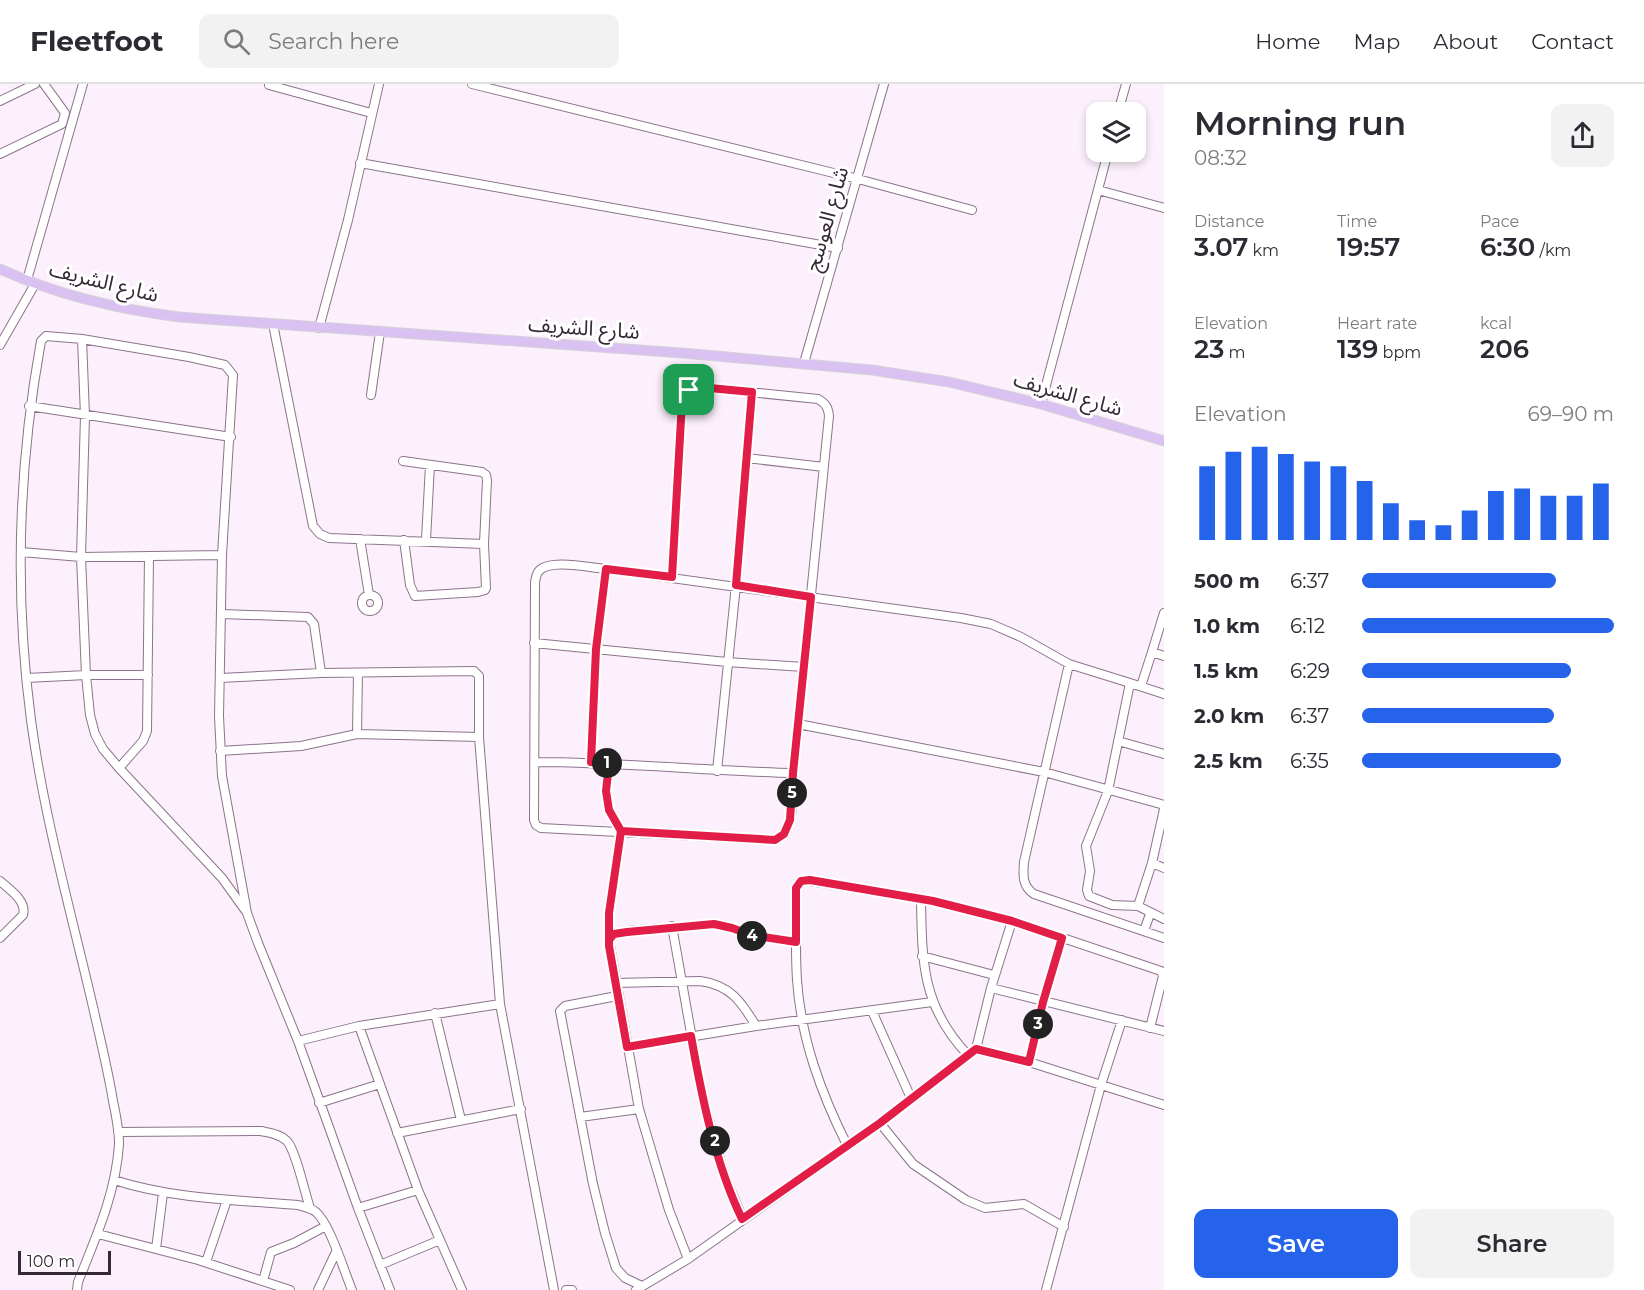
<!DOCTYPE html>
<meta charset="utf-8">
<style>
body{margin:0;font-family:Montserrat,"Noto Sans Arabic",sans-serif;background:#f2f2f3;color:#2b2b33;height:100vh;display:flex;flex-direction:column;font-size:22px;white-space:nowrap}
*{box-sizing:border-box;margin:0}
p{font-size:20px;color:#7c7c81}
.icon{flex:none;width:33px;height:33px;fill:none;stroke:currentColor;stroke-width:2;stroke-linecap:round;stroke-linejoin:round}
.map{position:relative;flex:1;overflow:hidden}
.side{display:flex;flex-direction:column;background:#fff;width:480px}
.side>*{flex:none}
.buttons{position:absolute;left:1086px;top:18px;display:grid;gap:12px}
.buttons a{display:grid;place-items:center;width:60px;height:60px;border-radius:12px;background:#fff;box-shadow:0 3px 9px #0003;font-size:30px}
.scale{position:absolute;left:18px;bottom:15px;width:93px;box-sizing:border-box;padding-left:6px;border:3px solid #342934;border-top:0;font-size:16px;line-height:21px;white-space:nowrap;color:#342934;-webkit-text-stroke:4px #fff;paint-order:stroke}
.pin{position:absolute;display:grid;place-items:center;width:51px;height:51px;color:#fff;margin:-26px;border-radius:12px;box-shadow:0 3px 9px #0006}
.km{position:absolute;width:30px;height:30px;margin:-15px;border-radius:50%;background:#222;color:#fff;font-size:16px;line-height:30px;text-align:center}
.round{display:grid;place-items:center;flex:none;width:63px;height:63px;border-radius:12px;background:#f2f2f3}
.overview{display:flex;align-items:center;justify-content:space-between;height:102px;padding:0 30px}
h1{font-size:33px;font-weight:600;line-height:45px}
.stats{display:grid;grid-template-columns:repeat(3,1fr);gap:9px;height:102px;padding:6px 30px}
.stats div{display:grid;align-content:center}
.stats b{font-size:26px;font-weight:600}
.stats small{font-size:16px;font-weight:400}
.stats p{font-size:16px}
.chart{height:168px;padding:12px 30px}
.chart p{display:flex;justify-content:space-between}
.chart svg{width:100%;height:108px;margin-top:6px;stroke:#2563eb;stroke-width:6}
.cta{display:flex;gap:12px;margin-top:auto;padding:12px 30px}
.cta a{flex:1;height:69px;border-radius:12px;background:#2563eb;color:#fff;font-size:24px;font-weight:600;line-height:69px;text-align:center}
.cta a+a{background:#f2f2f3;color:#2b2b33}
ul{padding:0 30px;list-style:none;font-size:20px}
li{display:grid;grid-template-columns:96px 72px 1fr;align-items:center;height:45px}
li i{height:15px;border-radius:8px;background:#2563eb}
header{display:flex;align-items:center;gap:36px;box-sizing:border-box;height:84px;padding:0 30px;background:#fff;border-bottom:2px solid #e1e1e2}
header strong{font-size:28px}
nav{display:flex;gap:33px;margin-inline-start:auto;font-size:21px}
.search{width:420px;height:54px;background:#f2f2f3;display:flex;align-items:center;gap:15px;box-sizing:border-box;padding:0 21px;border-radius:12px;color:#7c7c81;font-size:22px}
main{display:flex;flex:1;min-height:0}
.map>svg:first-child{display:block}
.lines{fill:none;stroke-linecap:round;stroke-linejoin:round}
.minor-casing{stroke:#8d738d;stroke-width:10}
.major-casing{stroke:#d6d4d6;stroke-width:11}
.minor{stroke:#fff;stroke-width:8}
.major{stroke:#d9c1f1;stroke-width:9}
.route-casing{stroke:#fff;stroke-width:12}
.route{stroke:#e11d48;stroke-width:8}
.labels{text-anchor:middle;stroke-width:6;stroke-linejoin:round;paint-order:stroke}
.street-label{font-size:21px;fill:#342934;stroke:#fff}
</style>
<header>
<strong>Fleetfoot</strong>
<div class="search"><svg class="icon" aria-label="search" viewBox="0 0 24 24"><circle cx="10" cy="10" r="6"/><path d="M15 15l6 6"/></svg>Search here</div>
<nav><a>Home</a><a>Map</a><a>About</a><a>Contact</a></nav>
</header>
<main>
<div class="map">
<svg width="1164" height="1206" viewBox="0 0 1164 1206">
<rect width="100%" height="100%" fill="#fcf0fc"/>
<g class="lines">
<defs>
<path id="minor" d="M472,0L858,95L972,126
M269,1L371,29
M0,17L35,0
M1118,28L1126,0
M0,70L62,40L65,29L44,0
M360,79L838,164
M1098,106L1164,124
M27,196L83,0
M273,240L313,442L320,450L329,454L484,460
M319,244L348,136L379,0
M82,255L85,332L81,473L86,591L90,631L95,650L103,665L119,684L222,794L245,826
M0,261L35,200
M804,279L884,0
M371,311L380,248
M1041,320L1108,68
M29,322L231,353
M746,374L824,383
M403,377L482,388L486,391L487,396L484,460L486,504L485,506L478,508L415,512L410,501L404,456
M360,455L369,511
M426,456L430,381
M21,468L81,473L222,471
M606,485C591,484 548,474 538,488C536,491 536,494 535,498L534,736L536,741L541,744L775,756C797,746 792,710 793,689L829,332C828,323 826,320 818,315L699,303L689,306L682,318L672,493
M362 519a8 8 0 1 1 16 0a8 8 0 1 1-16 0Z
M222,530L308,533L314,540L321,589
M534,559L727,578L804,583
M1152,568L1164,529
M1069,580L1024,778C1023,791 1022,802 1034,810L1164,854
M27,594L86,591H148
M220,594L321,589L474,587L479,592V653L500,920
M1141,602L1152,568L1164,572
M1164,610L1130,599L1108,707L1086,762L1090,787L1087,806L1089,812L1112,821L1138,822L1164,835
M798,640L1044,688L1164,721
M357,650L358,589
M1118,657L1164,670
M220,667L301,662L357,650L479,653
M534,678C621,678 707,687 793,689
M591,678L596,565L606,485L961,534L991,540L1021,553L1069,580L1130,599
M609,680L606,707L609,726L621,747L609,829V856
M119,684L143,657L147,647L149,472
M717,687L736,501L752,308
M1152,779L1164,784
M0,797C10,806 27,817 23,831L0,854
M921,815C922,878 922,923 968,971
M1138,822L1152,779L1164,725
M672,842L702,1011L725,1093L743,1135
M1144,847L1150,830
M922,872L994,891
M615,899L700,897C730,901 741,917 756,942
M991,904L1164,947
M617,912L565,922L560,927L593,1100L605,1149L616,1184L625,1194L642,1202
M872,927L911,1014
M435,929L461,1036
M359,942L418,1106L462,1206
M298,957L359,942L500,920L554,1206
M627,963L756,942L932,918
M976,965L1029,978L1164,1021
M1029,978L1043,918L1062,854
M319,1019L380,1000
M580,1033L639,1025
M880,1039L913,1080L966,1116L985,1124L1024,1120L1064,1143
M118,1048L261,1047C270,1049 280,1050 287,1057C296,1067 305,1110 310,1124
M397,1049L521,1025
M847,1061C821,1009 801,955 797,896C795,865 796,834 797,804L801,797H810L933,817L1012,837L1155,885L1161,887L1163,892L1150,944
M114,1096C173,1115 236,1116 298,1121C304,1123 311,1124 316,1128C330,1140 344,1187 352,1206
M358,1124L418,1106
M98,1150L198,1176L290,1206
M156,1165L163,1109
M688,1175L669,1126L639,1025L609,856L614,851L627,847L714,840L732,844L751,851L796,858
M206,1178L227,1116
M380,1181L440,1156
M263,1197L271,1168L294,1159L326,1142
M77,1206L78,1198C96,1153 116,1109 119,1060C119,1046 116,1031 113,1017C108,986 100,954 93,923C71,828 44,733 31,636C14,508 18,384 41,257L46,252L82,255L189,273L225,281L233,291L222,471L219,632L222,692L247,829L258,859L298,957L358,1124L390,1206
M318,1206L336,1168
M566,1206H572
M636,1206L688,1175L880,1039L976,965L991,904L1012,837
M1046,1206L1101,1001L1122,936"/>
<path id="major" d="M0,185C57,211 117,225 179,233L682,269L872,286L949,298L1041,320L1164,357"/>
</defs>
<use href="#minor" class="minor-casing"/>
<use href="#major" class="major-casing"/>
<use href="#minor" class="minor"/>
<use href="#major" class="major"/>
</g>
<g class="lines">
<defs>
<path id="route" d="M689,306L682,318L672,493L606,485L596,565L591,678L609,680L606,707L609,726L621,747L609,829V862L627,963L691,952C702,1014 715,1079 742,1135L880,1039L976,965L1029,978L1043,918L1062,854L1012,837L933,817L810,796L801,797L796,804V858L751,851L732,844L714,840L627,848L614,850L609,856V829L621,747L775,756L784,750L790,736L793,689L811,513L736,501L752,308L699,303L689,306"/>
</defs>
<use href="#route" class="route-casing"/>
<use href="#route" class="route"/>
</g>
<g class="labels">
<g class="street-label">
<text transform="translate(827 135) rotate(-74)" y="7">شارع العوسج</text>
<text transform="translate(104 198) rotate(14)" y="7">شارع الشريف</text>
<text transform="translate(584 244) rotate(4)" y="7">شارع الشريف</text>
<text transform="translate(1068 310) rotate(16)" y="7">شارع الشريف</text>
</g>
</g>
</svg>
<div class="buttons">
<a><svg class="icon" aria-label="layers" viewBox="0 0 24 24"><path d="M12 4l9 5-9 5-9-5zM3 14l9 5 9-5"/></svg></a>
</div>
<div class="scale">100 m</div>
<div class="pin" style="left:689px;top:306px;background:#1e9e55"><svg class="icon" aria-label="arrive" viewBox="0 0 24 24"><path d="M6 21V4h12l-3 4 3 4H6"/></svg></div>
<b class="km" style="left:607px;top:679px">1</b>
<b class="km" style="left:715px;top:1057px">2</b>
<b class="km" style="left:1038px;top:940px">3</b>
<b class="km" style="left:752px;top:852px">4</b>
<b class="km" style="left:792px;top:709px">5</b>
</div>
<section class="side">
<div class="overview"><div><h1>Morning run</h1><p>08:32</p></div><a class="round"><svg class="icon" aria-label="share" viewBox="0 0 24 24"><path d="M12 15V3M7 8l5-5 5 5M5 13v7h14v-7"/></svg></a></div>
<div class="stats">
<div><p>Distance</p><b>3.07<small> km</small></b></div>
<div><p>Time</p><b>19:57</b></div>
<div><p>Pace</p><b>6:30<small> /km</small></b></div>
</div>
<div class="stats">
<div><p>Elevation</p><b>23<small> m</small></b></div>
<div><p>Heart rate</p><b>139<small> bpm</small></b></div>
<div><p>kcal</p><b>206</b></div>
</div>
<div class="chart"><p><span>Elevation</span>69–90 m</p>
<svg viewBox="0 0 160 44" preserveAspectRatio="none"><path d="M5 44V14M15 44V8M25 44V6M35 44V9M45 44V12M55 44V14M65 44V20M75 44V29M85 44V36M95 44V38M105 44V32M115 44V24M125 44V23M135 44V26M145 44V26M155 44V21"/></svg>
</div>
<ul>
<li><b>500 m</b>6:37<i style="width:77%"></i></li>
<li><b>1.0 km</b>6:12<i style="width:100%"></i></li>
<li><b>1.5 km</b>6:29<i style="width:83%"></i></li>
<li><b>2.0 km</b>6:37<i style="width:76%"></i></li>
<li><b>2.5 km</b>6:35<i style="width:79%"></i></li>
</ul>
<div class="cta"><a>Save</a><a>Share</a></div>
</section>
</main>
